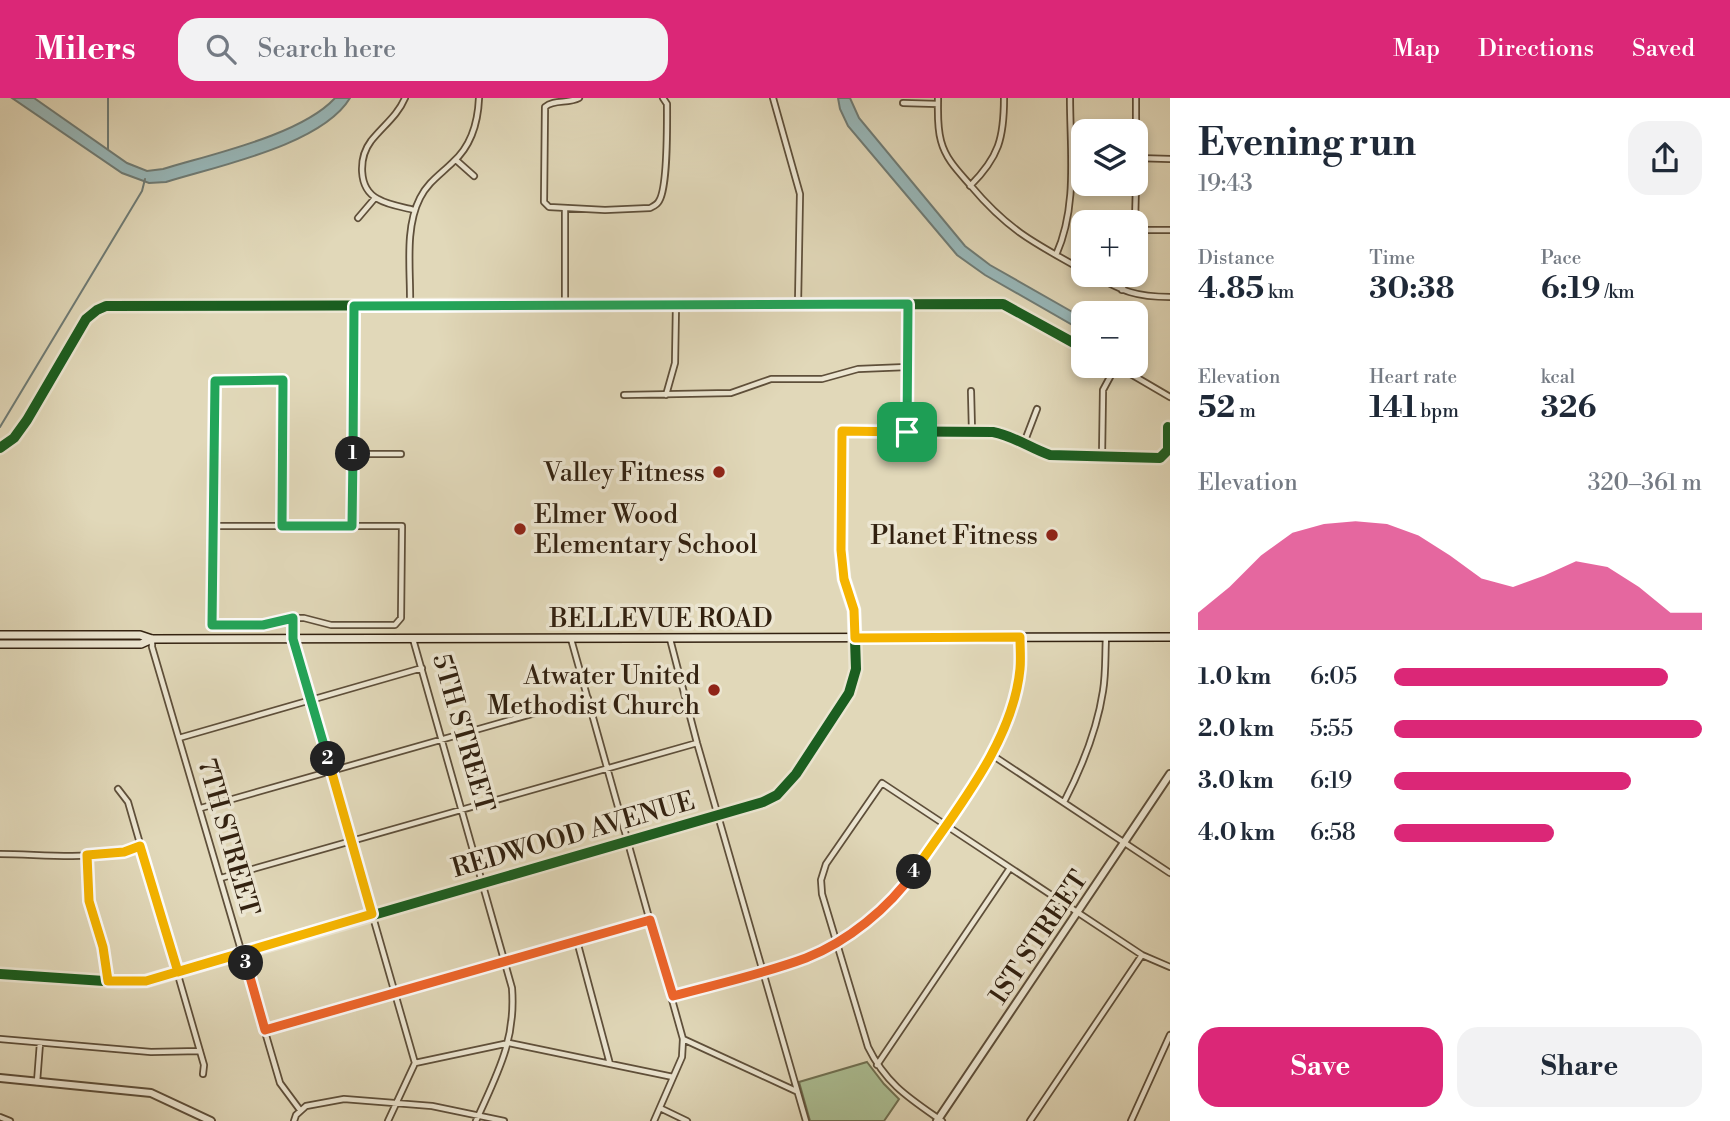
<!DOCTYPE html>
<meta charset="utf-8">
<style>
body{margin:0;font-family:"Libre Bodoni",serif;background:#f2f2f3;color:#1f2937;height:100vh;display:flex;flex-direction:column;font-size:26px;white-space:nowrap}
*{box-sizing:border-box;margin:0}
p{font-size:23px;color:#747a83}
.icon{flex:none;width:38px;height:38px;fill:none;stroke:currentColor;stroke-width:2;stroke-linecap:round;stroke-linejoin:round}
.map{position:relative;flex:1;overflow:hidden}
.drawer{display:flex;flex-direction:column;background:#fff;width:560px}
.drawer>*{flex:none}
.buttons{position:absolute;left:1071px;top:21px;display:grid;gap:14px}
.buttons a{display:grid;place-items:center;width:77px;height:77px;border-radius:14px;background:#fff;box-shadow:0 4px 10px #0003;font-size:35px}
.pin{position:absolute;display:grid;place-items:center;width:60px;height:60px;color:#fff;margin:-30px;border-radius:14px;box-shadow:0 4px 10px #0006}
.km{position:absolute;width:35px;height:35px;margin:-18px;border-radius:50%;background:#222;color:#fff;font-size:19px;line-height:35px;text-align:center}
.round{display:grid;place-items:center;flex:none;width:74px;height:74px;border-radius:21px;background:#f2f2f3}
.headline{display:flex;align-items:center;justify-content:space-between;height:119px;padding:0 28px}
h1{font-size:38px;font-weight:700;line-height:52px}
.metrics{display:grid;grid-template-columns:repeat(3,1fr);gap:10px;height:119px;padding:7px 28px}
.metrics div{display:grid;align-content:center}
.metrics b{font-size:30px;font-weight:700}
.metrics small{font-size:19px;font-weight:400}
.metrics p{font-size:19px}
.chart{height:196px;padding:14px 28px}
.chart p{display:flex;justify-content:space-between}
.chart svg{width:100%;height:126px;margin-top:7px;fill:#db2777;opacity:.7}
.action{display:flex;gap:14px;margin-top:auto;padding:14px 28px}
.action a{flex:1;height:80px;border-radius:21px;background:#db2777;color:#fff;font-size:28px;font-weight:700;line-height:80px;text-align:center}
.action a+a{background:#f2f2f3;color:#1f2937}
ul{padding:0 28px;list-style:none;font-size:23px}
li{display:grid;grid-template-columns:112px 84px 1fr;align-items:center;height:52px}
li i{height:18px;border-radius:9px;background:#db2777}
header{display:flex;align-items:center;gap:42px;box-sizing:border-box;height:98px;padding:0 35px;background:#db2777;color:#fff}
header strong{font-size:33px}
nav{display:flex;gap:38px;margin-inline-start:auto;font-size:24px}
.search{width:490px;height:63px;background:#f2f2f3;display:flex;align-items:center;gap:18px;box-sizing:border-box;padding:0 24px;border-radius:21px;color:#747a83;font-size:26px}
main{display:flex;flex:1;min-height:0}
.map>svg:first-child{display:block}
.green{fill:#acc095;stroke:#6f7052;stroke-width:2}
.water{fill:#98b8ba;stroke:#6f7c76;stroke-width:2}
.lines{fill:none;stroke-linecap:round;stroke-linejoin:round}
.stream{stroke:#6f7c76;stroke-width:2}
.minor-casing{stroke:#5e4f3a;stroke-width:8}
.tertiary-casing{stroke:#5e4f3a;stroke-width:10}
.secondary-casing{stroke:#322110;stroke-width:10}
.minor{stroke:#ece6d2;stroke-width:4.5}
.tertiary{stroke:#ece6d2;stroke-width:6}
.secondary{stroke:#ece6d2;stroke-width:7}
.cycleway-casing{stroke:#ece6d2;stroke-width:15}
.cycleway{stroke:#1b5e20;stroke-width:10}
.split-1-casing{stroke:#fff;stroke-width:14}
.split-2-casing{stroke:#fff;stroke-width:14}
.split-3-casing{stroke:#fff;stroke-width:14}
.split-4-casing{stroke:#fff;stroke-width:14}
.split-5-casing{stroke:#fff;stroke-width:14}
.split-1{stroke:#22a559;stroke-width:9}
.split-2{stroke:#22a559;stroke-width:9}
.split-3{stroke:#f5b400;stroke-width:9}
.split-4{stroke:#f0652b;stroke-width:9}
.split-5{stroke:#f5b400;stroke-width:9}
.poi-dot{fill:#8f2418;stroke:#ece6d2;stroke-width:2.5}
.labels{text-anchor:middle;stroke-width:7;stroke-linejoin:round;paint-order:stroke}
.poi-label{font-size:26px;fill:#322110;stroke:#ece6d2;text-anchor:end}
.street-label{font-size:26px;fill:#322110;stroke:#ece6d2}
</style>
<header>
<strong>Milers</strong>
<div class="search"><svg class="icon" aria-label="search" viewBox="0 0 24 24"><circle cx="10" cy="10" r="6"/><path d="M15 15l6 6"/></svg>Search here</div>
<nav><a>Map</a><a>Directions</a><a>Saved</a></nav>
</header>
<main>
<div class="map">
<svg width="1170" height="1023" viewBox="0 0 1170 1023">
<rect width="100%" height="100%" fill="#e1d8b9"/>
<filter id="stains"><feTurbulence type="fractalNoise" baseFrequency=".00286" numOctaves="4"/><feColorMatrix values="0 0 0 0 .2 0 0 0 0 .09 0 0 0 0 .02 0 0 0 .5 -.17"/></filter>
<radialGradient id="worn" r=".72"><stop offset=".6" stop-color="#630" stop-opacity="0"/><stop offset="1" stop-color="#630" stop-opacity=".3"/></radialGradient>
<path class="green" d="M867,964L884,986L899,1001L884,1023H810L799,984Z"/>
<path class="water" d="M12,0H34L127,65L147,73L163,71C212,56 301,37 335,0H350C322,47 217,68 166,84L149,85L122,75Z
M838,0H850L859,20L965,148L990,167L1083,220V233L985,177L957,157L848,28L840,11Z"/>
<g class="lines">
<path class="stream" d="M108,51V0
M0,329L142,93L145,81"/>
<defs>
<path id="minor" d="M405,0C398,17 383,28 371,43C359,59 357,90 378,101C388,107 403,109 414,112
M579,0C568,6 554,1 545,9L544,104L549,109L605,112L650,110C654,108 657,107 659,103C668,89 667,26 667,6L663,0
M773,0L800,96L798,206
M938,0C938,14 937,29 941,43C946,62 959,74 971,88C1008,132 1034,145 1083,172
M1136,0V33
M903,5L938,6
M1136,45V74
M1136,60L1170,61
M456,62L474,78
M970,88C999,59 1004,40 1004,0
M358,120L375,100
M1135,124L1136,86
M1136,132H1170
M1056,157C1078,108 1070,52 1070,0
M1093,177C1123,193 1135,199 1170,199
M1122,192L1127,177
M410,208C411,174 404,131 420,100C428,84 441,76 453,64C471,48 478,24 479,0
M565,208V111
M1117,268L1170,299
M971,293L972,333
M624,297L731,295L771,281H822L858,271L907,269
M666,297L675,265L676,207
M907,334L908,206
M1024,345L1037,311
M0,350L14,340L27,322L86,221L97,212L106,208L1003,206L1083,250
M353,356H401
M1102,358L1103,292L1116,268
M213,428H402L401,520L395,527H331L304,520H286L263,527H212L215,283L283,282L282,428
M352,428L354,208
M293,520V541L415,965L388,1023
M152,541V549L280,985L300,1012
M413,541L512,890C516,943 497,976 476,1023
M571,541L683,941L682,959L654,1023
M670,541L697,645L806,1023
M179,640L422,570
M992,657L1170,775
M118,691L128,704L204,967L203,976
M1064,704C1082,669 1097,633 1103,593C1106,575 1105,557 1106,539
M201,710L588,600
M0,756C44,756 98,764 140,748
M87,756L89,803L103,849L108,883
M221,780L697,645
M577,843L610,966
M0,876L119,884L146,883L763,704L777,697L796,676L849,595L856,571L854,512L844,481L841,452L842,333L993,334C1014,338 1030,350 1050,357L1160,360L1168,352V329
M672,899C717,886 764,877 807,859C846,844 881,813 908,781L992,657L1007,624L1020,571V539
M265,932L651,822
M0,941L151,954L200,953
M683,941L796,993
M415,965L509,945L673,979
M877,967L1010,770
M37,984L40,945
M660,1010L687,1023
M0,1019L10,1023
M294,1023L296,1017L306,1008L344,1001L432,1008L504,1023
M942,1023C909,1000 886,986 868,949L822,796L821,782L826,766L882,685L1142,857L1170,869
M1030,1023L1142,857
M1131,1023L1170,937"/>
<path id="tertiary" d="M0,980L151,995L211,1023
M937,1023L1170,676"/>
<path id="secondary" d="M0,537H140L152,541L1170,539
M0,546H141L152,541"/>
</defs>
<use href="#minor" class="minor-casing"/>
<use href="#tertiary" class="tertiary-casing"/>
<use href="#secondary" class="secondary-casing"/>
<use href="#minor" class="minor"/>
<use href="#tertiary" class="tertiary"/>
<use href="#secondary" class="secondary"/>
<defs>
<path id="cycleway" d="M0,350L14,340L27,322L86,221L97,212L106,208L1003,206L1083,250
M0,876L119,884L146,883L763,704L777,697L796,676L849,595L856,571L854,512L844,481L841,452L842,333L993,334C1014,338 1030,350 1050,357L1160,360L1168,352V329"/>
</defs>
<use href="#cycleway" class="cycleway-casing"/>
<use href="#cycleway" class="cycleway"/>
</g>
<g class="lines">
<defs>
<path id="split-1" d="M353,356L354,208L908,206L907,334"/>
<path id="split-2" d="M328,661L293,541V520L263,527H212L215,283L283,282L282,428H352L353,356"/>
<path id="split-3" d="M246,865L243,855L178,874L140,748L124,754L87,757L89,803L103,849L108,883H146L372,816L328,661"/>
<path id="split-4" d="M246,865L265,932L650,822L673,898C717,886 763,876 806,860C847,844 889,810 914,774"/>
<path id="split-5" d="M907,334L842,333L841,452L844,481L854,512L855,540L1020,539C1020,550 1021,561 1020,571C1013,645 954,714 914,774"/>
</defs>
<use href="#split-1" class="split-1-casing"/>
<use href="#split-2" class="split-2-casing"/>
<use href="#split-3" class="split-3-casing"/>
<use href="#split-4" class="split-4-casing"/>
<use href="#split-5" class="split-5-casing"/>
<use href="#split-1" class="split-1"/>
<use href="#split-2" class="split-2"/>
<use href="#split-3" class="split-3"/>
<use href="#split-4" class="split-4"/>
<use href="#split-5" class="split-5"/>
</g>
<g class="poi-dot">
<circle cx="719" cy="374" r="7"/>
<circle cx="520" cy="431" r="7"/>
<circle cx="1052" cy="437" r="7"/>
<circle cx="714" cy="592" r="7"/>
</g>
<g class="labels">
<g class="poi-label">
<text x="705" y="383">Valley Fitness</text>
<text x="534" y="425" text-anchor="start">Elmer Wood<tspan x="534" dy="30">Elementary School</tspan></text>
<text x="1038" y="446">Planet Fitness</text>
<text x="700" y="586">Atwater United<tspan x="700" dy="30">Methodist Church</tspan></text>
</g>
<g class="street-label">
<text x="661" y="529">BELLEVUE ROAD</text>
<text transform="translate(464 635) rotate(74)" y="9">5TH STREET</text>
<text transform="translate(573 736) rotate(-16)" y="9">REDWOOD AVENUE</text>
<text transform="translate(229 739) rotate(74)" y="9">7TH STREET</text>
<text transform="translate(1038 839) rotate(-56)" y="9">1ST STREET</text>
</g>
</g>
<rect width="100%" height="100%" filter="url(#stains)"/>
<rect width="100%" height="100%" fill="url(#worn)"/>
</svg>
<div class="buttons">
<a><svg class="icon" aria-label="layers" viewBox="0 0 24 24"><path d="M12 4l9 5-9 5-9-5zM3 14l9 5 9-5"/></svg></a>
<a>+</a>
<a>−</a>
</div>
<div class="pin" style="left:907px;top:334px;background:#1e9e55"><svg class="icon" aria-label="arrive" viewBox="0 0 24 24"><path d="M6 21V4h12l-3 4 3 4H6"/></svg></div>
<b class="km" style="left:353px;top:356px">1</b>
<b class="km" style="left:328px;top:661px">2</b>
<b class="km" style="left:246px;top:865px">3</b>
<b class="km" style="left:914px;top:774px">4</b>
</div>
<section class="drawer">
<div class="headline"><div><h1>Evening run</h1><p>19:43</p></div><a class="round"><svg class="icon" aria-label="share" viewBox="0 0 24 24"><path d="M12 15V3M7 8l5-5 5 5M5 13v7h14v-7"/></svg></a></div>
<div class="metrics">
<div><p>Distance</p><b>4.85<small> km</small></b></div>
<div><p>Time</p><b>30:38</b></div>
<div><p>Pace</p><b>6:19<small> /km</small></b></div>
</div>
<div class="metrics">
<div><p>Elevation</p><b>52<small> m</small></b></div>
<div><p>Heart rate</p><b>141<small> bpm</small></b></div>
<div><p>kcal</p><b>326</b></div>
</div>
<div class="chart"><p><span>Elevation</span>320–361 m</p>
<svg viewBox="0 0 160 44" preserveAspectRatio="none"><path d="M0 44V38L10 29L20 18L30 10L40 7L50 6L60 7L70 11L80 18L90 26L100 29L110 25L120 20L130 22L140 29L150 38L160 38V44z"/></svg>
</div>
<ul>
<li><b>1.0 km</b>6:05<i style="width:89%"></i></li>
<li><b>2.0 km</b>5:55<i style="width:100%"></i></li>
<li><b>3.0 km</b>6:19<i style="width:77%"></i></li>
<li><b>4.0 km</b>6:58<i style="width:52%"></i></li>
</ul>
<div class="action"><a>Save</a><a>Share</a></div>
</section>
</main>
